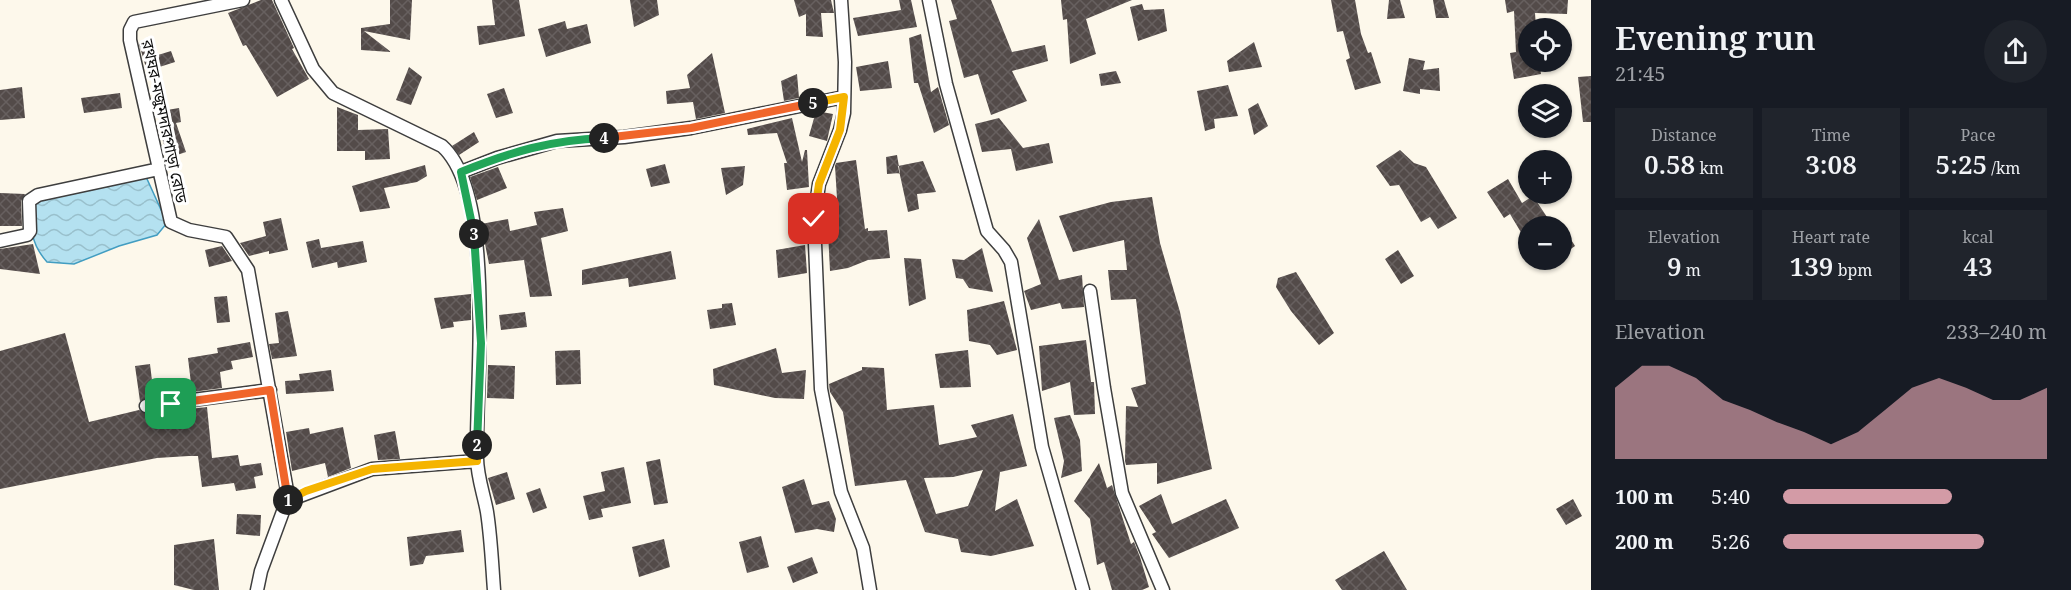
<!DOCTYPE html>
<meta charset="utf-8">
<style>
body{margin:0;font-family:"Noto Serif","Noto Sans Bengali",serif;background:#20242c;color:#f1f3f6;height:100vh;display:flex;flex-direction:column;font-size:22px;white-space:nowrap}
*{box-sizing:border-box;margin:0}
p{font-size:20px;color:#9ea1a6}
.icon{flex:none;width:33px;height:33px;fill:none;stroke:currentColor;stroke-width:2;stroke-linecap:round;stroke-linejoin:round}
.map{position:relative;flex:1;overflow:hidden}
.details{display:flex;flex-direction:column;background:#171b24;width:480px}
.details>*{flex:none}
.tools{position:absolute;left:1518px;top:18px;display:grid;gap:12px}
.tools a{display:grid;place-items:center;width:54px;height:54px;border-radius:50%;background:#171b24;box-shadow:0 2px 4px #0004;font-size:30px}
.pin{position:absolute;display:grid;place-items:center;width:51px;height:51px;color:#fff;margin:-26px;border-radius:12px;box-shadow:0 3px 9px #0006}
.km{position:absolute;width:30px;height:30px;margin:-15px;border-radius:50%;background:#222;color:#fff;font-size:16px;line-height:30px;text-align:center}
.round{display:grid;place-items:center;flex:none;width:63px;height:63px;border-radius:32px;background:#20242c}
.overview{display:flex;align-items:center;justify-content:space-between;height:102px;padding:0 24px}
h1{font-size:33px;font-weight:600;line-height:45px}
.stats{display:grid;grid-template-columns:repeat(3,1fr);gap:9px;height:102px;padding:6px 24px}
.stats div{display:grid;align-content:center;border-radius:0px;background:#20242c;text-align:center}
.stats b{font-size:26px;font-weight:600}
.stats small{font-size:16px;font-weight:400}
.stats p{font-size:16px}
.chart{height:168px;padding:12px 24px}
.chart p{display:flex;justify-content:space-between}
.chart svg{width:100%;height:108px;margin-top:6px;fill:#d39ba6;opacity:.7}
ul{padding:0 24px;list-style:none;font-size:20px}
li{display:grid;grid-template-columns:96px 72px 1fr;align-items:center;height:45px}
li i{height:15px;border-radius:8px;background:#d39ba6}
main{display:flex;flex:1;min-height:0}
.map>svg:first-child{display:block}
.water{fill:url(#water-waves);stroke:#429dc1;stroke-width:1.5}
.building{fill:url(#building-cross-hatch);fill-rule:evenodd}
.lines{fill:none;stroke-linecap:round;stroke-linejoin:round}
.street-casing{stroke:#3e3e3e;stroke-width:15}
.street{stroke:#fff;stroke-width:12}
.split-1-casing{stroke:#fff;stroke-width:12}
.split-2-casing{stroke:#fff;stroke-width:12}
.split-3-casing{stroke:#fff;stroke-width:12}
.split-4-casing{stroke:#fff;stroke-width:12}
.split-5-casing{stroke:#fff;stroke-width:12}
.split-6-casing{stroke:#fff;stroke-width:12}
.split-1{stroke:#f0652b;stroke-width:8}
.split-2{stroke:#f5b400;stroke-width:8}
.split-3{stroke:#22a559;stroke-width:8}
.split-4{stroke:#22a559;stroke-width:8}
.split-5{stroke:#f0652b;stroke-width:8}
.split-6{stroke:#f5b400;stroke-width:8}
.labels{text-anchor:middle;stroke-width:6;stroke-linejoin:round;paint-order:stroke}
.street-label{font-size:16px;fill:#0b0b0b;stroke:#fff}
</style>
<main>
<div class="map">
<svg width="1591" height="590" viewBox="0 0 1591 590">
<defs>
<pattern id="water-waves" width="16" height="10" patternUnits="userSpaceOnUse" patternTransform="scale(1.5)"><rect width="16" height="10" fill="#b4e1f0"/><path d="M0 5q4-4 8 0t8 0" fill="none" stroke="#99c0cc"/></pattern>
<pattern id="building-cross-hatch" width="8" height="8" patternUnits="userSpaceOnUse" patternTransform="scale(1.5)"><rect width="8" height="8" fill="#534b49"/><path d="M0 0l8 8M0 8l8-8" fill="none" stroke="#67605f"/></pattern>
</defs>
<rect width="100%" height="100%" fill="#fdf8eb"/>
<path class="water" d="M141,174L147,179L167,223L157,235L119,246L74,264L47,262C31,244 29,227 34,204L46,196Z"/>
<path class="building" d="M261,0H272L294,48L292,49L309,79L277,97L246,45L243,46L228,13Z
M390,0H412L410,40L364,31L391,52L361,50V28L390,24Z
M492,0H519L525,36L479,45L477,26L495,25Z
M630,0H657L659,15L634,27Z
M794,0H831L834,13H821L823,37L806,36V14L799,17Z
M899,0H911L917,27L858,36L853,18L901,10Z
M951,0H991L1012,52L1045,45L1048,61L1012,71L1027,101L991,115L978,74L964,78L949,21L957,19Z
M1061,0H1132L1086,19L1096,54L1070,64L1067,19L1063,20Z
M1331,0H1355L1361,34L1368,53L1371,52L1381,83L1355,90L1346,60L1350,58L1343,31L1337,32Z
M1389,0H1400L1405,18L1387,19Z
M1433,0H1444L1449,18H1436Z
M1505,0H1568L1567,14L1535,13L1536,28H1528V62H1539L1541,74L1514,79L1510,53L1516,52L1514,11L1507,13Z
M1142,4L1144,10L1164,9L1167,31L1138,41L1130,7Z
M565,21L567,29L587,24L591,43L546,57L538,29Z
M921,34L931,92L938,87L949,125L934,133L918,83H914L909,38Z
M153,40L158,55L171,51L175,62L147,71L139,44Z
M1254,42L1262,67L1229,72L1227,61Z
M712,53L725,113L696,119L693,102L667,104L666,91L690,88L687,75Z
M1409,58L1425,61L1423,70L1439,68L1440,91L1420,89V94L1403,91Z
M888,61L892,88L860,91L856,67Z
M409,67L422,77L411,105L396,100Z
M1116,71L1121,83L1101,86L1099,74Z
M797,74L799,98L784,101L781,81Z
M1591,76V122H1583L1578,77Z
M1228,85L1238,116L1214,119L1215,128L1205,131L1197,91Z
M22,87L25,118L0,120V90Z
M504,88L513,113L496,118L487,94Z
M120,93L122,108L84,113L81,98Z
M1258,103L1268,126L1254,135L1248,109Z
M337,107L358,115V130L388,129L390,159L365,160V151H337Z
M179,108L181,122L176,123L186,152L168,158L162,138L166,136L161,111Z
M816,111L833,114L827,141L809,136Z
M792,118L802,162L805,150H807L809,187L787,190L784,163H787L777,133L748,135L747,129Z
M999,118L1023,148L1049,143L1053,163L1016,171L1011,149L982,152L975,124Z
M474,132L479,142L459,155L452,146Z
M1400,150L1414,163L1426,167L1457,218L1438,229L1430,217L1421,222L1399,185L1390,186L1376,166Z
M897,155L900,173L887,174L886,157Z
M856,160L865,229L868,228V231L887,230L890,258L868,260L848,268L830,271L828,232L839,231L835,166L836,163Z
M923,161L936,192L917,194L919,209L908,212L898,166Z
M665,164L670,183L651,187L646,169Z
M425,165L427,176L417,182L384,188L390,208L360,212L352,186Z
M745,166L743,185L726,195L721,168Z
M498,167L507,188L477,200L470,177Z
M1508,179L1522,203L1533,196L1553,226H1528V244L1510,214L1504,218L1487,192Z
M0,193L25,194L21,201L22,226H0Z
M1152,197L1160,243L1180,312L1212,469L1157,484V463L1126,465L1125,461L1126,406L1138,407L1131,388L1146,384L1136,299L1111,300L1108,270H1127L1124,240L1073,252L1059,216L1111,202Z
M563,208L568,231L541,238L552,296L530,297L524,260L489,264L481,224L508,219L510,231L537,225L534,212Z
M281,218L288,250L269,254V251L249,256L240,243L266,236L263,222Z
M1039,219L1059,280L1082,275L1084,307L1062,309L1060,303L1031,310L1024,291L1041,284L1027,238Z
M1562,225L1575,246L1562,255Z
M319,239L321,248L363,241L367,262L338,268L337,262L312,268L306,242Z
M33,244L40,274L0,269V249Z
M805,245L807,273L778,278L776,250Z
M222,246L232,261L209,267L205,250Z
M982,248L993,292L969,288L963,279L956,278L952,259L964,260Z
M1398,250L1414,276L1401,284L1385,259Z
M671,251L676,279L629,287L628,278L582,285V270Z
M904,258L921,259L926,299L909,306Z
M1296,272L1334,333L1319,345L1291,311L1276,287L1278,278Z
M471,294V320L453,322L454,327L441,329L434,298Z
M227,296L230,322L217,323L214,297Z
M1004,301L1017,350L997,355L990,345L969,341L967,310Z
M732,303L736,325L710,329L707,310L722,308V304Z
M288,311L297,356L272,359L269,344L279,343L275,313Z
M525,312L527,327L501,330L499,315Z
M65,333L89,422L139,410L147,414L207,407L212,458L238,455L240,466L261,463L263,475L254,477L256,488L236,491L234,483L202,487L198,456H189L157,458L0,489V351Z
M1086,340L1091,382H1094L1095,414L1074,415L1070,382L1042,391L1039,346Z
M250,342L253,357L231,361L233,369L220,372L222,388L192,392L188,358L218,353L217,348Z
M776,348L782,373L806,370L804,399L775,398L714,385L713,369Z
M580,350L581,384L556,385L555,351Z
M968,350L971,387L940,388L935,354Z
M150,364L154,397L140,401L135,366Z
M488,365L515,366L514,399L487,398Z
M862,367L884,368L887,410L934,405L939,445L977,437L971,425L1013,414L1027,466L1000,472L995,511L1017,499L1034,546L991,556L961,552L958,539L925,532L906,480L855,486L843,412L830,392L829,384L862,370ZM983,470L968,506L936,514L924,478L953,477Z
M331,370L334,391L286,394L285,381L300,380L299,374Z
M1070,415L1080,440L1082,471L1061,478L1064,461L1054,418Z
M343,427L351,468L328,477L325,463L292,471L286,432L309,428L310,434Z
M395,431L400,459L378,460L374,435Z
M660,459L668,503L654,505L646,462Z
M1099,463L1107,488L1112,485L1131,544L1134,542L1140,557L1149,587L1142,590H1112L1104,562L1097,565L1090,519L1074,501Z
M624,467L631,503L601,509L603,517L589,520L583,496L605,491L601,472Z
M507,472L515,499L496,505L488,478Z
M804,479L812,505L829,501L836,519L834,532L817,529L795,533L782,487Z
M540,488L547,508L533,513L526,493Z
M1161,494L1172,524L1226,499L1239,528L1169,558L1152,534L1156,532L1139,506Z
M1573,499L1582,516L1566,525L1556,509Z
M237,514L261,515L260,536L236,534Z
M461,530L464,552L426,556L423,564L410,566L407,537Z
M761,536L769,567L747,573L739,542Z
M214,539L219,590H194L174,585V545Z
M664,539L670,567L639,577L632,547Z
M1384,551L1407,590H1342L1335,580Z
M812,557L818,573L793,583L787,567Z"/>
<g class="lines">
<defs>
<path id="street" d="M243,0L134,22L130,30V40L171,222L189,230L226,237L248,270L289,502
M281,0L313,69L333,93L442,146C497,195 475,387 477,458C477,476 484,495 487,512C491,538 492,564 494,590
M841,0L845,62L844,113L840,130L819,184L814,219L821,389L841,492L863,548L870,590
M929,0L946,84L987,231L1004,250L1011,262L1042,447L1083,590
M461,172L497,158L557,141L624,137L691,128L844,97
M0,241L27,235L30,231L29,201L38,195L159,169
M1090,291L1104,388L1122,493L1163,590
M146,406L270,390
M257,590L261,571L285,506L292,499L372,469L477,461"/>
</defs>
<use href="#street" class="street-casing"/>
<use href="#street" class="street"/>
</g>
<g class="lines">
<defs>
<path id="split-1" d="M171,404L270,390L288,500"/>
<path id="split-2" d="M288,500L306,491L372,469L477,461V445"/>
<path id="split-3" d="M474,234L481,343L477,445"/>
<path id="split-4" d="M474,234L461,172C511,152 550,140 604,138"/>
<path id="split-5" d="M604,138L691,128L813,103"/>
<path id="split-6" d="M813,103L844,97L840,130L819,184L814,219"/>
</defs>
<use href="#split-1" class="split-1-casing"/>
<use href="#split-2" class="split-2-casing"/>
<use href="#split-3" class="split-3-casing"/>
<use href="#split-4" class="split-4-casing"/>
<use href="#split-5" class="split-5-casing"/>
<use href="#split-6" class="split-6-casing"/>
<use href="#split-1" class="split-1"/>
<use href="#split-2" class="split-2"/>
<use href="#split-3" class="split-3"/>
<use href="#split-4" class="split-4"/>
<use href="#split-5" class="split-5"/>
<use href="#split-6" class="split-6"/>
</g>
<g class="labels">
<g class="street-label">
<text transform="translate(165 121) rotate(78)" y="6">রথঘর-মজুমদারপাড়া রোড</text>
</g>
</g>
</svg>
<div class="tools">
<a><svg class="icon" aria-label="locate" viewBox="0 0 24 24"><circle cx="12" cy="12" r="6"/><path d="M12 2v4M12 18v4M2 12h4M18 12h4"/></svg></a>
<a><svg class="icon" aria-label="layers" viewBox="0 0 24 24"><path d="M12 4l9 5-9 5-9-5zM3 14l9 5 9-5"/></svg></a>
<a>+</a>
<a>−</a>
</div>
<div class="pin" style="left:171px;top:404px;background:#1e9e55"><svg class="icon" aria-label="arrive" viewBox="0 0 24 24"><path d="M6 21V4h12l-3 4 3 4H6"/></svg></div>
<div class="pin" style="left:814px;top:219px;background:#d93025"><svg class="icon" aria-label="check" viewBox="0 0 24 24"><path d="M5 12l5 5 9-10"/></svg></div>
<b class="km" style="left:288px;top:500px">1</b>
<b class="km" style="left:477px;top:445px">2</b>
<b class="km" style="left:474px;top:234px">3</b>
<b class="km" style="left:604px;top:138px">4</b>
<b class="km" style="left:813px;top:103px">5</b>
</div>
<section class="details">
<div class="overview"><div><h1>Evening run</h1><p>21:45</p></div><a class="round"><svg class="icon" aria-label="share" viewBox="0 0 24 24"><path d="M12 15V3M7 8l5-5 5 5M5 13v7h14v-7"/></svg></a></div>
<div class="stats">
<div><p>Distance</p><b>0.58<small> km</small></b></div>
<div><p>Time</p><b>3:08</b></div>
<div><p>Pace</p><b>5:25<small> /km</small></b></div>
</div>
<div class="stats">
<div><p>Elevation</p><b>9<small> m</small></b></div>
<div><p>Heart rate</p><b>139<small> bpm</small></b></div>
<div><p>kcal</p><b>43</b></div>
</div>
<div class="chart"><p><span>Elevation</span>233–240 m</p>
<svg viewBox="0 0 160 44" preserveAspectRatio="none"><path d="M0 44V15L10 6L20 6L30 11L40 20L50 24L60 29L70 33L80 38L90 33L100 24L110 15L120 11L130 15L140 20L150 20L160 15V44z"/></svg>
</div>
<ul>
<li><b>100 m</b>5:40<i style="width:64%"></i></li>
<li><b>200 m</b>5:26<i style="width:76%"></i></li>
</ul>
</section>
</main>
